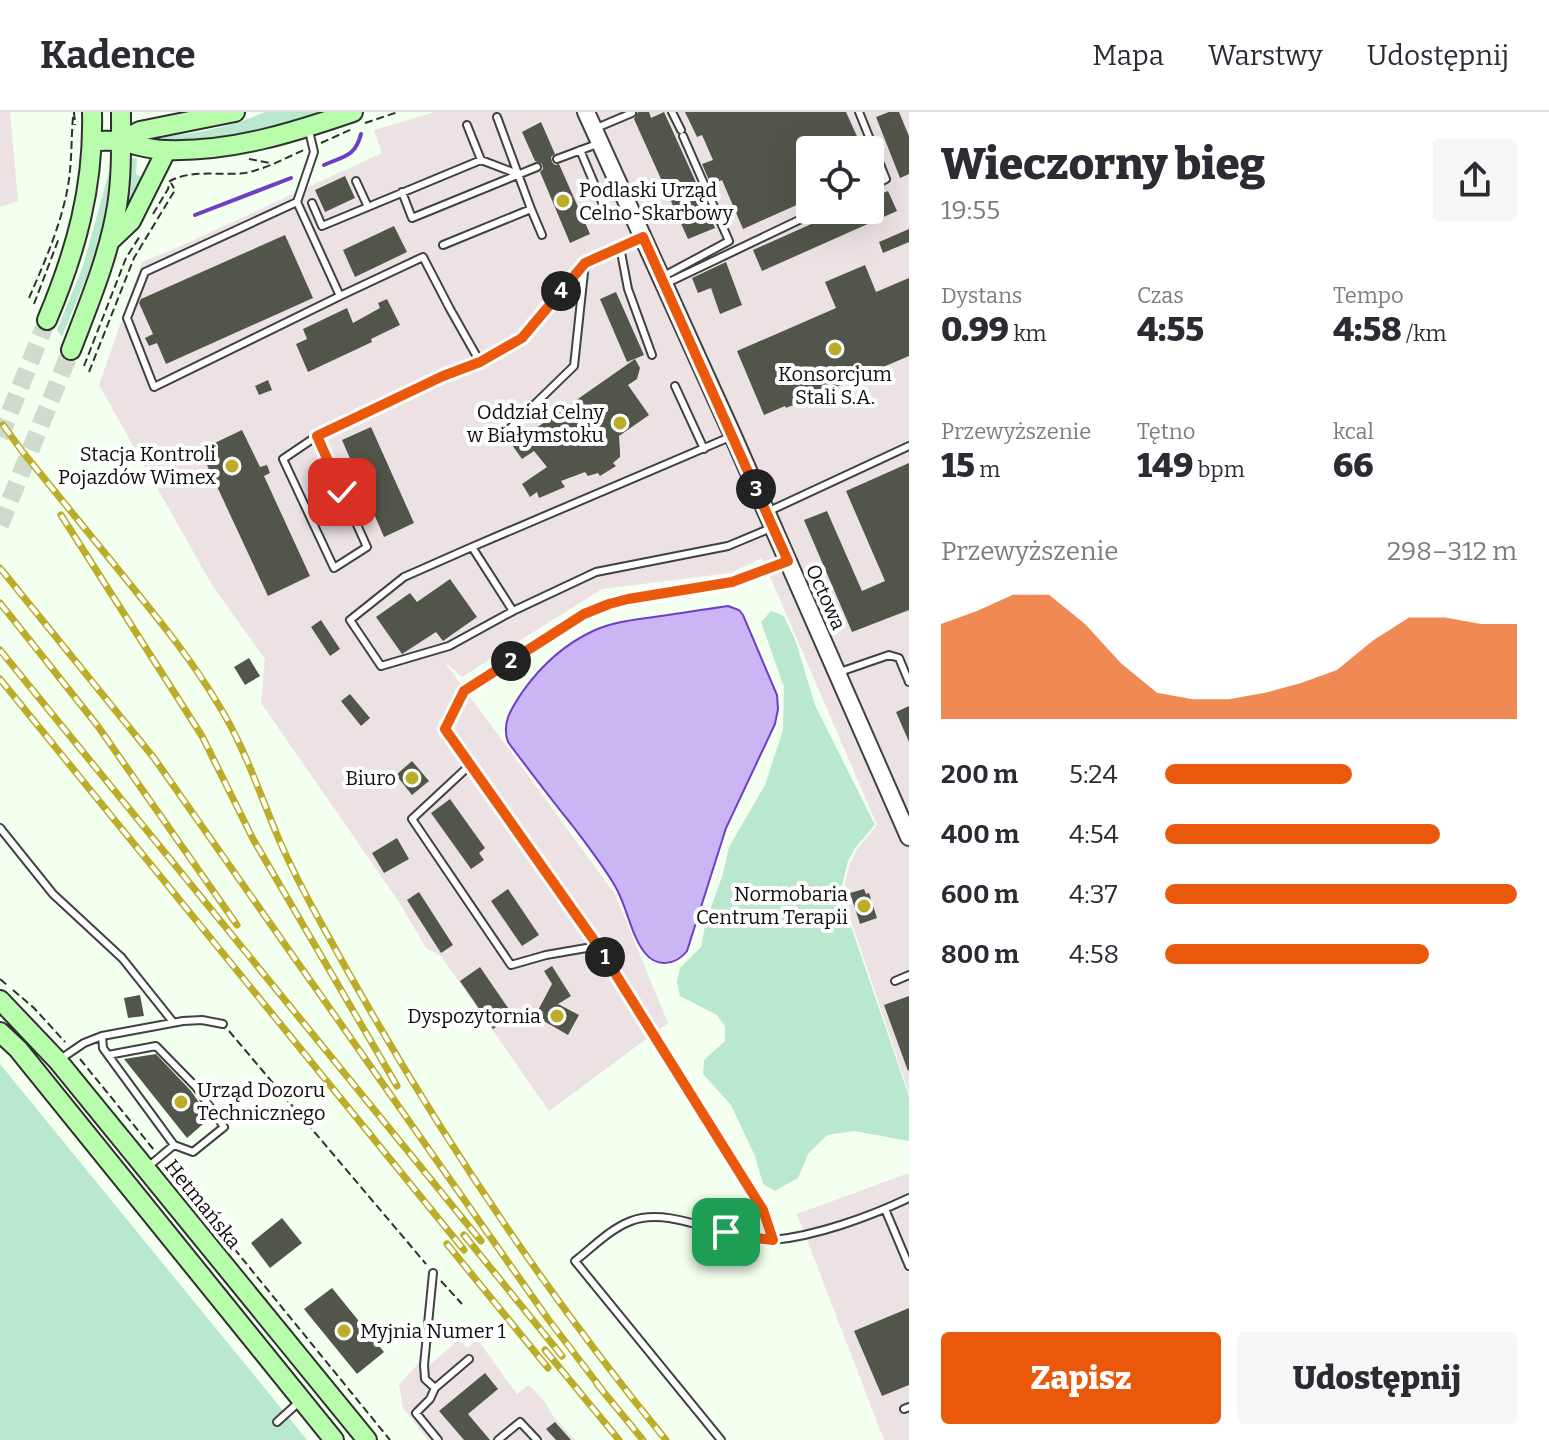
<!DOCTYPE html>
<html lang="pl">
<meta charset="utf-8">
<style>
body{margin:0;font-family:Bitter,serif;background:#f7f7f7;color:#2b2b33;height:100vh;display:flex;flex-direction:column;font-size:30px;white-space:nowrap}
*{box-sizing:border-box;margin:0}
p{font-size:26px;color:#7c7c81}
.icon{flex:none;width:44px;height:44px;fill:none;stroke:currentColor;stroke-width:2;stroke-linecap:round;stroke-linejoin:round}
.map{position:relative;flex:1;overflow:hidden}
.side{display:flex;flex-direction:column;background:#fff;width:640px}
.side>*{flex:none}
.fabs{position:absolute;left:796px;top:24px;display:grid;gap:16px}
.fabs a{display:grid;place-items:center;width:88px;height:88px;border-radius:8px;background:#fff;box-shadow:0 8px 32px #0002;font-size:40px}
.pin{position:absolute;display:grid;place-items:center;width:68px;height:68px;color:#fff;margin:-34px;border-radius:16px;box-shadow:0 4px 12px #0006}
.km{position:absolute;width:40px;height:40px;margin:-20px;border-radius:50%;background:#222;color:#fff;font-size:22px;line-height:40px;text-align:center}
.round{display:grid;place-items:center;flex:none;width:84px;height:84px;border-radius:8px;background:#f7f7f7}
.headline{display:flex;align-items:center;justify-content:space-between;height:136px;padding:0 32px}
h1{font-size:44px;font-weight:800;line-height:60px}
.stats{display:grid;grid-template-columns:repeat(3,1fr);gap:12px;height:136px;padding:8px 32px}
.stats div{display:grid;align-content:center}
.stats b{font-size:34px;font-weight:800}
.stats small{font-size:22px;font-weight:400}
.stats p{font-size:22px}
.chart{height:224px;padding:16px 32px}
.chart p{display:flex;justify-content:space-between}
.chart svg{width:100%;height:144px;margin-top:8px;fill:#ea580c;opacity:.7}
.action{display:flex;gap:16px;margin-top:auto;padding:16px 32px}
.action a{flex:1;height:92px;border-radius:8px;background:#ea580c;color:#fff;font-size:32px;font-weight:800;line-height:92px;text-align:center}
.action a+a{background:#f7f7f7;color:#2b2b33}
ul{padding:0 32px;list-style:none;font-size:26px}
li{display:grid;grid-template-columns:128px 96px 1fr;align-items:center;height:60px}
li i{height:20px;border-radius:10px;background:#ea580c}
header{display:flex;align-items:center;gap:48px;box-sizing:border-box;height:112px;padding:0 40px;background:#fff;border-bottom:2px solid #e1e1e2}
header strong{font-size:38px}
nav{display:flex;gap:44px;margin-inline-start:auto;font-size:28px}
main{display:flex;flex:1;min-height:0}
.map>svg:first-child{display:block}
.industrial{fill:#ece2e4;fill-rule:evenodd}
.green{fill:#b9e8ce}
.water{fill:#cab5f5;stroke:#6f3dca;stroke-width:2}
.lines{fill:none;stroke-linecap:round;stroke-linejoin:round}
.stream{stroke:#6f3dca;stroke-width:4}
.building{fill:#52564a}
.secondary-tunnel{stroke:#d1dbcd;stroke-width:18;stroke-dasharray:18 9;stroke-linecap:butt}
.service-casing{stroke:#414141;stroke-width:10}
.tertiary-casing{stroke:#414141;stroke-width:20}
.secondary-casing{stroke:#303030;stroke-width:22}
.path{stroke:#303030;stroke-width:2;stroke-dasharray:8 4;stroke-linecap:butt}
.service{stroke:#fff;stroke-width:6}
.tertiary{stroke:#fff;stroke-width:16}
.secondary{stroke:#b8fdab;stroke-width:18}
.rail-casing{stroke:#bbad29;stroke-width:7}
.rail{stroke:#fff;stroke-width:4;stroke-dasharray:12;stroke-linecap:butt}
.route-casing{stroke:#fff;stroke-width:16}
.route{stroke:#ea580c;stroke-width:10}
.poi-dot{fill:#bbad29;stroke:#fff;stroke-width:3}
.labels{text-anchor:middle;stroke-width:8;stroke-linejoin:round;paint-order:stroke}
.poi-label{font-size:20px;fill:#0e0e0e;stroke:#fff;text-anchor:end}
.street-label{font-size:20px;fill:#0e0e0e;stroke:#fff}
</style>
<header>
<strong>Kadence</strong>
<nav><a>Mapa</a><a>Warstwy</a><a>Udostępnij</a></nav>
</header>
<main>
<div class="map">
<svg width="909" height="1328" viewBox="0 0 909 1328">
<rect width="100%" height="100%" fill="#f3ffef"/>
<path class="industrial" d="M0,0H10L18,89L0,95Z
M435,0H909V981L842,782L850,751L858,736L877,713L762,446L730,461L602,477L462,565L444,549L615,782L668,911L549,999L441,844L426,836L399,790L261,591L265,547L212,473L99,273L142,150L172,138L382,41L374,18ZM810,38H870V98H810Z
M909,1061V1328H884L797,1102Z
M459,1227L467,1236L477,1227L517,1282L529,1273L545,1290L553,1304L575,1328H428L403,1296L399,1273L418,1252L427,1253L432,1251Z"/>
<path class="green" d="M265,0H329L309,7L217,29L152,32V25C192,23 229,16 265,0Z
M137,46L136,62L144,67L124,108L129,47Z
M113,59C111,117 83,171 62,225L57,218L83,154L109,60Z
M771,499L784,504L796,530L815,593L875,713L855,736L848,749L840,782L909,984V1029L854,1019L827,1023L808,1042L798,1066L775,1079L763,1072L755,1044L731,993L703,962L704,948L725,929V914L717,903L680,884L677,870L680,856L701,835L706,809L723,762L729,735L765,673L783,618L784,575L761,510Z
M0,952L307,1328H0Z"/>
<path class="water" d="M728,494L739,498L743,503L777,583L778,597L775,612L726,716L687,839C676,853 657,856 645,841C631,824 627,794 615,774C602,752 587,733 572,713C550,686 529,658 508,630C501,610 512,596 523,579C541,554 565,532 593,519C612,510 633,508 654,505C679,501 703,498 728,494Z"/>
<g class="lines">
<path class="stream" d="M324,53C344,44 355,45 361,22
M195,103L291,66"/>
</g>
<path class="building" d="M638,0H649L651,6L664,0L700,79H699L715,116L688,127L634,7Z
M685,0H846L860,31L852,35L853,38H810V87L743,117L722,68L711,73L702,52L713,48L702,23L697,25Z
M889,0H899L909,24V62L900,66L876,5Z
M541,10L555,42L551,45L552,50L555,53L559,52L590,122L570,131L540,60L543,57L542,52L535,49L522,20Z
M345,64L355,86L325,100L315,78Z
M888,79L897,99L762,159L753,138L836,101L835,98H870V86Z
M394,114L407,140L355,165L343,138Z
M909,117V130L883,141L879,130Z
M285,123L313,186L166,252L157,231L149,234L145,226L153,222L139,191L141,187Z
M726,150L742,193L720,202L711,176L698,181L692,166Z
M865,153L876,180L909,166V244L786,296L785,294L764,303L737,239L836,196L825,170Z
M616,180L644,243L627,250L600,187Z
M387,187L400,213L371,227L372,230L308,260L296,232L307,227L303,217L347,196L353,211L380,196L378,191Z
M635,247L640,256L637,267L628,273L649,303L619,324L620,340V345L613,351L616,354L600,364L598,361L588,364L585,360L561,369L565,375L539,386L537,380L530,385L522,372L547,355L534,339L522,347L512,333Z
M268,268L272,278L259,283L255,274Z
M371,315L414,411L384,425L342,328Z
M242,318L260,355L267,353L270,361L264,364L310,464L268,484L200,338Z
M909,351V498L852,520L804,408L827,399L862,479L885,469L846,379Z
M450,467L477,505L443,529L436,520L402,542L376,505L410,481L417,490Z
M321,508L340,537L330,544L311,515Z
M249,546L260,564L245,573L234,555Z
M350,582L370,606L361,614L341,589Z
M909,594V630L896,600Z
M412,649L429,669L412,683L396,663Z
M450,687L485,736L479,741L484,748L471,757L431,701Z
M397,726L409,747L384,761L372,741Z
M508,777L539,823L522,834L491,789Z
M864,777L866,782L869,781L877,806L860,812L850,781Z
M419,780L453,833L441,841L407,788Z
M552,854L571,884L558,892L579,903L568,923L535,904L552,872L544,859Z
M480,855L513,903L493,917L460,869Z
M140,883L144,904L128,906L124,886Z
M909,884V958L908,959L884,893Z
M156,942L191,979L210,1006L187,1026L124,947Z
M282,1106L302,1131L270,1156L251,1131Z
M332,1176L384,1240L357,1262L304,1197Z
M909,1196V1273L882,1284L854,1219Z
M485,1261L498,1277L468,1302L490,1328H464L439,1299Z
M555,1310L571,1328H556L546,1317Z"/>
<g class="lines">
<path class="secondary-tunnel" d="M0,325L47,208
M0,413L71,238"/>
<defs>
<path id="service" d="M672,0L681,18
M859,0L886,67L870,75
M497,5L518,62
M467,13L481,48
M594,17L632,1
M309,19L314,40L297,90L145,160L127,206L154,275L340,184
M580,38L607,102L633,108
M557,47L597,32
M356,69L368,95
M402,80L412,106L537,55
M297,90L340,184L423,145L450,197L480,250
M312,91L322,114L481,48L518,62L531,97L443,133
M531,97L542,123
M620,135L628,177L652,243
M664,164L729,129L683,24
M667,171L820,98
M675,274L704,337
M317,324L443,264L480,250L522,226L585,151L643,125
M317,324L367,435L334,456L283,347Z
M730,325L472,435L513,499L596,460L728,434L771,416
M500,326L574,254L585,151
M767,400L909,334
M472,435L404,465L350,508L381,554L449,534L513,499
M837,561L889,543L899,546L909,570
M464,579L445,617L470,653
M0,716L53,782L122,846L173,910
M598,834L470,653L412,707L511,853L546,843L598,834L763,1098L773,1128C816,1124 869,1105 909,1086
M895,869L909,863
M102,924L103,936L108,943L174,1033L193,1040L224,1015L196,975L156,934L108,943
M59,948L84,931L102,924L183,909L202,908L223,912
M149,1054L174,1033
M885,1097L909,1154
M433,1161L424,1253L425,1267L435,1276
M904,1297L909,1295
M277,1310L299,1290
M438,1328L416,1301L430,1287L435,1276L469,1247
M498,1328L520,1310L537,1328
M721,1328L575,1149C593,1135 610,1117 631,1109C664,1096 708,1118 741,1125C752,1126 762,1127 773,1128"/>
<path id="tertiary" d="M586,0L733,324L909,725"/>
<path id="secondary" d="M92,29C102,29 114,28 123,30C138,33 150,38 166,38C231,40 292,21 353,0
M120,29L140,19L235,0
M110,129L131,109L166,39
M47,208C76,139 94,75 92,0
M71,238C89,191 109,144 117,94C122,63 121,31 121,0
M0,888L58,949L367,1328
M0,920L18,937L334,1328"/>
</defs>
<use href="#service" class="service-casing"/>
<use href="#tertiary" class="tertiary-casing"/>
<use href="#secondary" class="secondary-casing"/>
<path class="path" d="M74,0L75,13
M365,11L398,0
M321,31L352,17
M249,47L270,51
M153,102L168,77L170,69C192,57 221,64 245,61C266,57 285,46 304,38
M29,186C45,149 61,113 68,74C72,51 71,28 73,5
M34,192L59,126
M84,254L126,146L140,124
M89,260L134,146L175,78L171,71
M471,574L584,502L609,492L628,487L732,470L773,454
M0,867L8,874
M13,878L34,896L65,930
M229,919L426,1152
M80,947L154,1038
M166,1053L390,1328
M441,1169L462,1192"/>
<use href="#service" class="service"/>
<use href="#tertiary" class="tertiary"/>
<use href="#secondary" class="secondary"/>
<defs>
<path id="rail" d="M3,313L22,339C55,380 88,420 121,461C155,503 190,545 218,592C245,635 260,683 280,730C292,757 306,784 321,811C420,993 534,1167 666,1328
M61,403L202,624L253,727L397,974
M0,456L154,646L548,1207L603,1279
M0,491L97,613L237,813
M0,538L481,1129
M0,567L464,1138
M464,1123L562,1244
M447,1132L548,1256
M545,1238L619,1328
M597,1272L643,1328"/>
</defs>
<use href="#rail" class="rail-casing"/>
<use href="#rail" class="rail"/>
</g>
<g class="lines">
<defs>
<path id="route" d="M342,380L317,324L443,264L480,250L522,226L585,151L643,125L788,449L732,470L628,487L609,492L584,502L464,579L445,617L598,834L763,1098L773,1128L740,1124L726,1120"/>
</defs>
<use href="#route" class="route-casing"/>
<use href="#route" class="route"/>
</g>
<g class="poi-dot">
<circle cx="563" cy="89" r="8"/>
<circle cx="835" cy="237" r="8"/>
<circle cx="620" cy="311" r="8"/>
<circle cx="232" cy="354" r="8"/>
<circle cx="412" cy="666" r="8"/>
<circle cx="864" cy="794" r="8"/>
<circle cx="557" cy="904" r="8"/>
<circle cx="181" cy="990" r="8"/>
<circle cx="344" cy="1219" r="8"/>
</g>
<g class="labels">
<g class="poi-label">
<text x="579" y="85" text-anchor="start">Podlaski Urząd<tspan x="579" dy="23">Celno-Skarbowy</tspan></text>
<text x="835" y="269" text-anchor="middle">Konsorcjum<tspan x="835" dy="23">Stali S.A.</tspan></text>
<text x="604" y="307">Oddział Celny<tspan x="604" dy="23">w Białymstoku</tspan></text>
<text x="216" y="349">Stacja Kontroli<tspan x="216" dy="23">Pojazdów Wimex</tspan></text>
<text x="396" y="673">Biuro</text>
<text x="848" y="789">Normobaria<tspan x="848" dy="23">Centrum Terapii</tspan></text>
<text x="541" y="911">Dyspozytornia</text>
<text x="197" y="985" text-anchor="start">Urząd Dozoru<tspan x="197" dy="23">Technicznego</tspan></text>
<text x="360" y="1226" text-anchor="start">Myjnia Numer 1</text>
</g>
<g class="street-label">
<text transform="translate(826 485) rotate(66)" y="7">Octowa</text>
<text transform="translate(203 1092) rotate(51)" y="7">Hetmańska</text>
</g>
</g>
</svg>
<div class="fabs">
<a><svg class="icon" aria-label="locate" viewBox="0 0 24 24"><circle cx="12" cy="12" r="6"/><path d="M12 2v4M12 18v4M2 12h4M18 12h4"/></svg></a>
</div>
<div class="pin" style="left:726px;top:1120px;background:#1e9e55"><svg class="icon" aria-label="arrive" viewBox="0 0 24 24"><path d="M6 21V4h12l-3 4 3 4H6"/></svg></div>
<div class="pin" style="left:342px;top:380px;background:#d93025"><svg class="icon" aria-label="check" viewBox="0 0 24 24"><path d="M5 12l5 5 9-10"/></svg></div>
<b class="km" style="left:605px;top:845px">1</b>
<b class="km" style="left:511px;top:549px">2</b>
<b class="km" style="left:756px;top:377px">3</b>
<b class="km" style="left:561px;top:179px">4</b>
</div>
<section class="side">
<div class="headline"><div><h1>Wieczorny bieg</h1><p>19:55</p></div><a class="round"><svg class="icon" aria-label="share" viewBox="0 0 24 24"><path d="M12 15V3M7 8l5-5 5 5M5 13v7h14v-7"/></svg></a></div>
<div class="stats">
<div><p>Dystans</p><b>0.99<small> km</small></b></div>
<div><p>Czas</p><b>4:55</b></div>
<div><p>Tempo</p><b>4:58<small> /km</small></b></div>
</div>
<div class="stats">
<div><p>Przewyższenie</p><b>15<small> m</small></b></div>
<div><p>Tętno</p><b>149<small> bpm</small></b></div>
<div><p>kcal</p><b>66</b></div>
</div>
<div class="chart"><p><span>Przewyższenie</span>298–312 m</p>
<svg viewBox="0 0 160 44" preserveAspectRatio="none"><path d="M0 44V15L10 11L20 6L30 6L40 15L50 27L60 36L70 38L80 38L90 36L100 33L110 29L120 20L130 13L140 13L150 15L160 15V44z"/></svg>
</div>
<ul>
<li><b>200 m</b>5:24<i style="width:53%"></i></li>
<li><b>400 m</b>4:54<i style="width:78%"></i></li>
<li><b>600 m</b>4:37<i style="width:100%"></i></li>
<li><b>800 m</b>4:58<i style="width:75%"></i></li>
</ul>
<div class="action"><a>Zapisz</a><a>Udostępnij</a></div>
</section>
</main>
